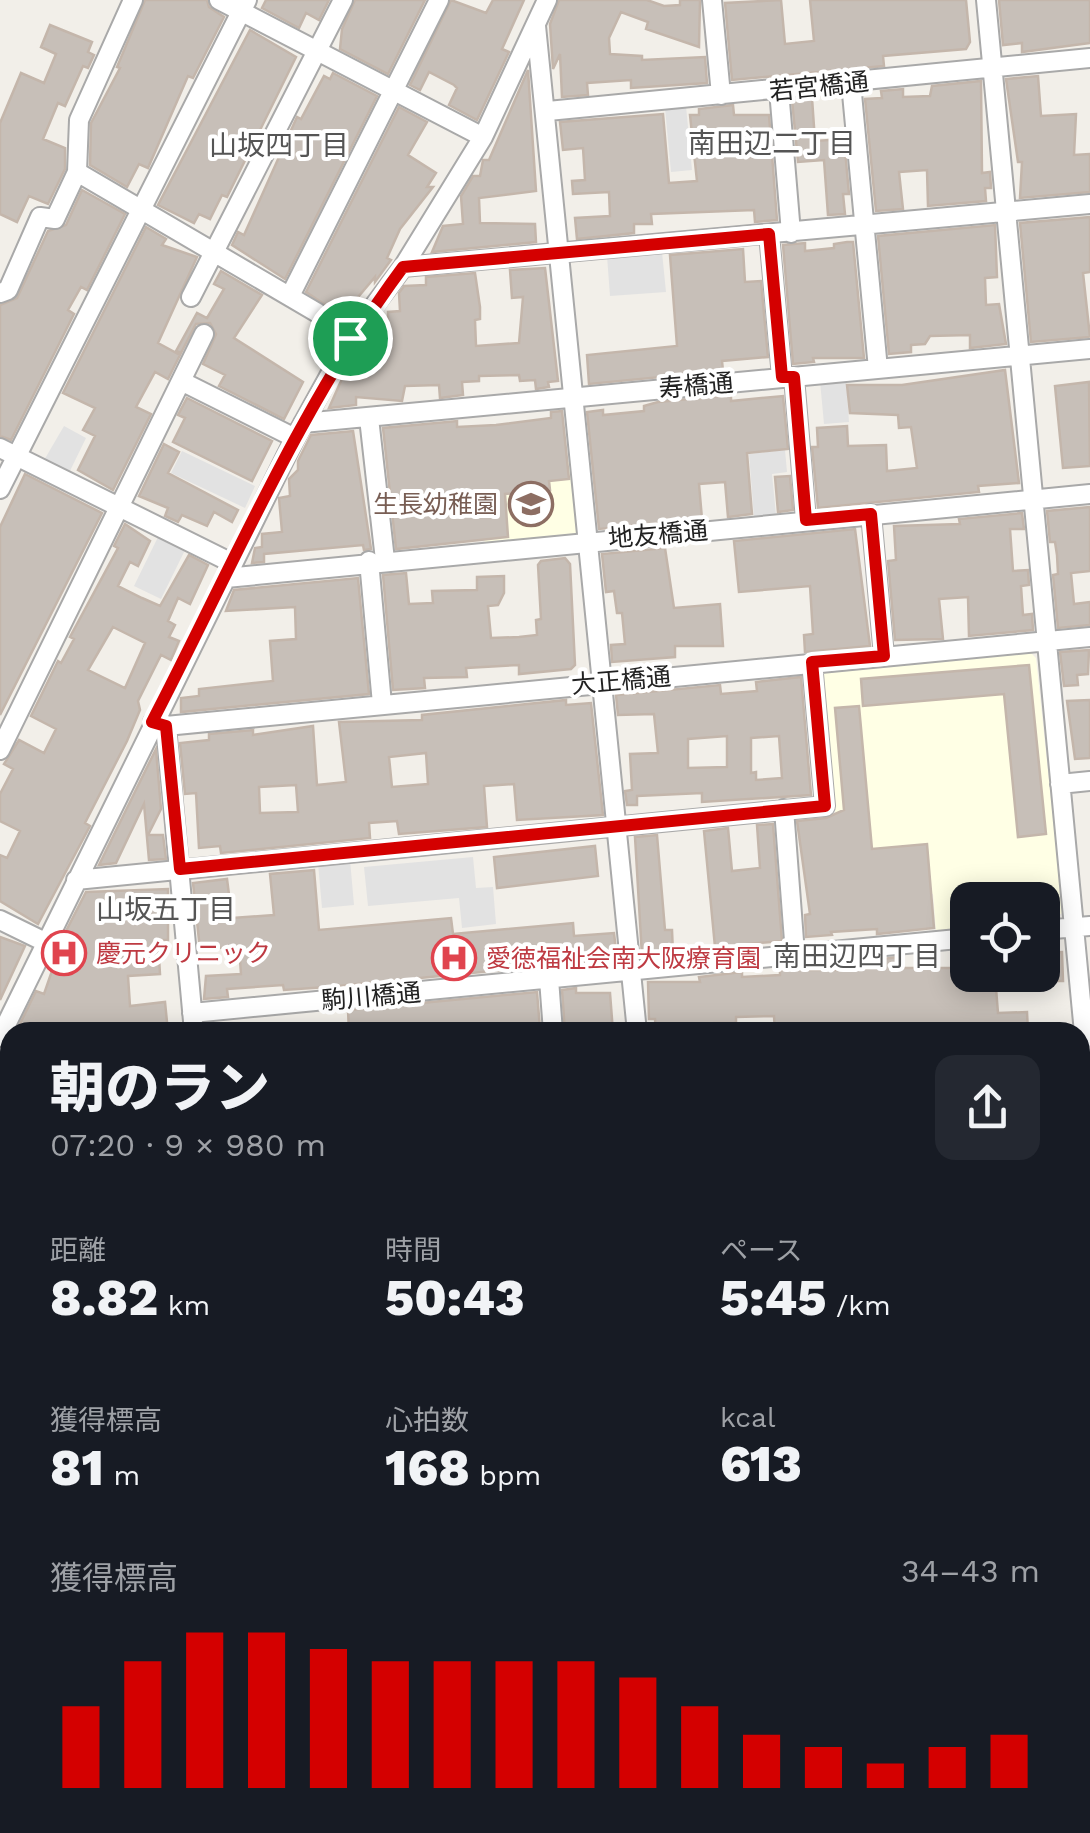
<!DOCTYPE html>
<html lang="ja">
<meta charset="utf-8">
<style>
body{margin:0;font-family:"Work Sans","Noto Sans JP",sans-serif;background:#242831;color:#f1f3f6;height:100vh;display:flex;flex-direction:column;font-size:38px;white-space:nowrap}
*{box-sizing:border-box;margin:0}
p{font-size:32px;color:#9ea1a6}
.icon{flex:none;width:55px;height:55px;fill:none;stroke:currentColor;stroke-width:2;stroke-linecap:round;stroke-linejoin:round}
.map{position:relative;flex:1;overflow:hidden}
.drawer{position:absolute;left:0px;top:1022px;width:1090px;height:812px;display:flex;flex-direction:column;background:#171b24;border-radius:30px 30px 0 0;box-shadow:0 5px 25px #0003}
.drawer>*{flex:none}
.controls{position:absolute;left:950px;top:882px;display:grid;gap:20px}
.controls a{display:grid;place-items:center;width:110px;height:110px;border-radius:20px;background:#171b24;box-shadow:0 5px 25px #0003;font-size:50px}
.pin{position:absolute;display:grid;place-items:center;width:85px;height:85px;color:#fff;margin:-42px;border:5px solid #fff;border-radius:50%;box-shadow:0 2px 10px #0007}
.round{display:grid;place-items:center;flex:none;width:105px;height:105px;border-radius:20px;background:#242831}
.overview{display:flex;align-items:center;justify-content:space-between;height:170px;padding:0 50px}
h1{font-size:55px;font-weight:800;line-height:75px}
.figures{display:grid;grid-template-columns:repeat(3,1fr);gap:15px;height:170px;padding:10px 50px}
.figures div{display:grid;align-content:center}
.figures b{font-size:50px;font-weight:800}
.figures small{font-size:28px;font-weight:400}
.figures p{font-size:28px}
.chart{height:280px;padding:20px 50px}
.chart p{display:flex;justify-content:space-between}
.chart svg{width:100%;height:180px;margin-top:10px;stroke:#d40000;stroke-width:6}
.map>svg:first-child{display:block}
.education{fill:#ffffe5}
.park{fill:#c8facc}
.pitch{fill:#88e0be}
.parking{fill:#e2e2e2}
.building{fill:#c7bfb8;stroke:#c4b6ab;stroke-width:2.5;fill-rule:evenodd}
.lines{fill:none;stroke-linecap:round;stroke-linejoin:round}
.minor-casing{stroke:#a9a9a9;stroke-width:22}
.minor{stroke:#fff;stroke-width:18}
.route-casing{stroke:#fff;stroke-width:20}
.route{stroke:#d40000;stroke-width:12}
.labels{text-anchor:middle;stroke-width:8;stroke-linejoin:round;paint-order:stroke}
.street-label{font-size:25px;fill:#222;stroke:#fff}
.education-label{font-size:25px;fill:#785e54;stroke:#fff;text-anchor:end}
.health-label{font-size:25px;fill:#be3a42;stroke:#fff;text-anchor:start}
.neighbourhood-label{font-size:28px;fill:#555;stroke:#fff}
</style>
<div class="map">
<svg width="1090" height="1833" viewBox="0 0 1090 1833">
<rect width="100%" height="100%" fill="#f2efe9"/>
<path class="education" d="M577,461L584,537L485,546L478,471Z
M1029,651L1036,658L1063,913L1043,921L1042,900H968L967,929L936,932L933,894L844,902L822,676L829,669Z"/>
<path class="park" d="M0,1100L10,1102V1825H1080V1357L1090,1356V1833H0Z"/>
<path class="pitch" d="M10,1337V1825H331L328,1833H0V1341Z"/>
<path class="parking" d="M686,106L692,170L671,172L665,108Z
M662,252L666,292L610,296L607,256Z
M846,379L849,422L824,424L820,381Z
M64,426L86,438L68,475L43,462Z
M785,450L787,472L772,474L776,515L754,517L749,454Z
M182,451L255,486L245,508L171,473Z
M159,535L186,548L161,599L134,586Z
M473,857L476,888L493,887L496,924L462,928L459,898L368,906L364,867Z
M350,860L354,905L322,908L318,863Z"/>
<path class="building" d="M145,0H207L209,7L224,17L193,78L188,76L148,168L139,164L127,187L90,165L91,123L120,68L117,67Z
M266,0H329L319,20L306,13L299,28L262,8Z
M355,0H425L388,74L340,49L342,29Z
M451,0L486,13L493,0H524L502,49L509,52L477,120L449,105L457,88L454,85L429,72L420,90L410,85Z
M559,0H647L664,6L680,5V0H700L699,47L646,29L648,22L621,12L609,38L610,54L642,56V60L705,57L707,83L631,88V80L587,83L588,95L562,97L560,54L553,69L550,24Z
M781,0L785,44L814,41L810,0H966L970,42L966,49L883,56L884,66L732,80L725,3Z
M999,0H1090V43L1022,52V43L1003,45Z
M50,25L92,42L88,52L94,55L88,68L83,66L65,106L58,103L43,139L65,148V169L48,204L29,196L17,222L0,214V123L21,73L44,83L56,54L41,47Z
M250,30L296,57L227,197L222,195L210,219L199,214L194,223L158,205Z
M528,70L536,191L479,198L480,223L535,224L536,242L432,252L443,226L463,224L461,196L473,176H480L483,160H489Z
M333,73L377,96L285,279L232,245L238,232L244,235L297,117L301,119L324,76L330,79Z
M1038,76L1041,116L1076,114L1074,155L1090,154V192L1020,198L1022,162H1018L1006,79Z
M981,81L982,173L990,172L991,188H985L986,201L928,206L927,170L899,172L903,209L876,211L865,99L882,98L881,91L903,89V97L930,96L932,86Z
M812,98L815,141L844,139L849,194H843L845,214L828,215L824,160L798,162L792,100Z
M733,105L734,115H769L777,220L755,222L754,210L651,214L652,224H634V233L577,239L575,218L610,216L609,192L573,194L572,181L585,180L583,148L563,150L560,122L663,114L669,183L697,181L690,115H699V109Z
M399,107L427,122L408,155L436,173L427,187H433L400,229L387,258L391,260L375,282V277L342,316L306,292Z
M82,190L125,214L87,290L81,287L68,310L74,314L11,440L0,436V305L17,298L48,231L66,225Z
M1090,217V272L1083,273L1090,337L1031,342L1020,223Z
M995,225L997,277L985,278L986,305L999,304L1006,344L970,348V335L930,336L925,344L911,345V352L889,354L878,236Z
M146,227L166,239L162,245L197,257L158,343L180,355L168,379L155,372L136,407L151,414L113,490L78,470L95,436L83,430L95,408L63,393Z
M847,242H853L864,358H813L814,362L793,364L783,245L805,243V251L834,248V244Z
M743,249L745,282L761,281L768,357L722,361L723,371L589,384L587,355L677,346L670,255Z
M545,268L558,381L548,382L549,387L536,389L535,380L520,381L519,375L479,376V381L462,382L463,395L440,398L439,385L405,386L402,401L356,397V405L329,408L345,372H354L353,359L359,348L376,346V326H388V312L400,311L399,293L404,286L426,285V277L475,273L480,307V319L475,320L476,346L519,343L523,297L512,298L510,270Z
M221,271L262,295L234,338L303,382L284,419L219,386L225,375L203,364L216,334L210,323L196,324L181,353L176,351L197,313L207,318L224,289L214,284Z
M1005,370L1019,483L978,486L979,492L818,508L812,447H818L817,428L847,426L848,446L886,445L887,471L917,468L911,427L899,428L898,415L850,413L847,385H902Z
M1089,382L1090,466L1063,468L1055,386Z
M731,395V401L783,396L788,449L747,453L752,514L728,517L725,482L699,484L702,519L599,529L587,412L603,410V415L644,411V406L658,402Z
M187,398L272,441L252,481L173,442L185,418L178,415Z
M562,411L569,479L549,481L550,490L505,494L508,537L396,549L383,428L457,421V427L496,425L551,418V412Z
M353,431L371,549L364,550L363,545L264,554V562L252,563L255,548L262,547V534L282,532L279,498L290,496L289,479L298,470V461L311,435Z
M164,444L179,452L168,473L238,510L232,522L214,512L207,526L182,515L178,522L165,516L168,508L139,496Z
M25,474L102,513L0,715V527Z
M790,476L793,510L778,512L775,477Z
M1090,507V571L1071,573L1074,604L1090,602V625L1058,628L1053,575L1058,574L1057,555L1055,542H1050L1047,511Z
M1022,513L1024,529H1010L1013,571L1028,570L1029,585L1021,586L1023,615L1032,614L1033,630L969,636L968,597L939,599L943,639L895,640L888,561L896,560L894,526L960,524L959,519Z
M125,524L150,541L138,566L130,562L118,586L142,598L160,606L189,555L208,565L190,604L178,598L168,621L175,625L169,637L179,641L171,660L161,655L138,701L140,710L127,741L85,823L90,826L38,924L0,901V855L7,858L20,831L0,821V794L13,769L4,764L19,740L44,753L56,729L31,716L58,661L61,663L74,639L70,637L118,548L114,546ZM113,627L145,643L125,688L88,670Z
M855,529L870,646L805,652L804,635L813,634L810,586L739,592L734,541Z
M665,548L674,608L720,604L723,646H675V657L612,662L611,645L625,644L622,613H617L614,591L606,592L602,554Z
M565,558L570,564L575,665L571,669L519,674V665L466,668L467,677L424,678L425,688L393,690L383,575L406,573L409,604L433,603L432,591L477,590V577L504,576V593L498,605L488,606L491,638L519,637L537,635L536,620L541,619L538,565L541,561Z
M358,578L369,694L181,712V698L199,696V689L273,681L270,641L296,639L295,607L226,611L234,590Z
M1089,650L1088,674L1077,675L1078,685L1064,686L1060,652Z
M1029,665L1046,834L1018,837L1004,694L863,706L861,679Z
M801,677L811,795L702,802V793L637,796V805H627L625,791L632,790L630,754L658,753L654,714L618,715L616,695L720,685L721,694L757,691L756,682ZM727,736V767L688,768V739ZM779,736L782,778L756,780V772L751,773V738Z
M566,700V705L591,703L603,815L517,820L514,784L484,786L487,827L399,834L397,821L369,823L370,838L221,853L220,846L199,848L196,793L185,794L180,743L209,740V734L253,730V735L313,726L317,785L346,782L339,722L422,720V715ZM426,753L428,784L392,787L389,757ZM296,785L298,812L260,813L259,787Z
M1090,700V758L1075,759L1067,701Z
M859,706L872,849L927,844L934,928L877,934V929L831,932L832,935L806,937L805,915L810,914L797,821L826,818L844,810L835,708Z
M156,749L161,809L148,835H163L166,859L149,860L144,804L116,863L99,865Z
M773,824L782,941L715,947L704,831L728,828L732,871L760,868L757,825Z
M657,835L665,930H672L673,953L642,956L635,837Z
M595,846L598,876L497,888L494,857Z
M314,870L319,930L451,918L453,934L573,923L574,936L614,933L617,959L327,987L284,990L283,985L227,989L228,997L204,999L206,976L241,974L239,946L200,950L193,883L227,879L232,918L274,915L270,874Z
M168,889V940H158L160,974L128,976L130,1006L165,1002L168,1032L40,1027L37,1032H16L36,991L44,994L53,968L57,969L67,938L63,937L86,892Z
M0,937L25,946L0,1000Z
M1062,952L1063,981H1042V953Z
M897,957L898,968H966V975H1014L1015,987L996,988L998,1013L1027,1012L1028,1032H937L936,1026L900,1029V1032H775L774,1016L736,1017V1023H714V1032H656L655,1019H649L648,982H700L699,977L742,972V977L780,975V970H851L884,966L883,959Z
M576,988V993H610L613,1032H565L562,990Z
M537,992L540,1029L349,1032L348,1010Z"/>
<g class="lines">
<defs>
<path id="minor" d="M219,0L483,137
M712,0L721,95
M986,0L1090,1096
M536,26L637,1032
M851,83L878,369
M779,90L791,233
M548,111L1090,58
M77,172L316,312L350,338
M769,234L782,377
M403,267L1090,204
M0,293L8,290L40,217L55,219L77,172L79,120L133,0
M290,296L439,0
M191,297L343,0
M794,377L806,520
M181,381L295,438
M369,418L385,560
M303,423L1090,349
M0,448L232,563
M0,489L247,0
M871,514L884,656
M369,561L382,704
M226,578L1090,494
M153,722L166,726L1090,637
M166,726L194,1032
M0,750L204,334
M1060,784L1090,781
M784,809L795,954
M76,880L825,806L812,663
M0,920L47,943
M1042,930L1090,926
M549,979L553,1032
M192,1013L968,938
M0,1037L295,438L350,338L403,267L483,137L547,0
M0,1086L10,1087
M1080,1201L1090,1200
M1080,1347L1090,1346
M1080,1481L1090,1476
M512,1833L523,1825"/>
</defs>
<use href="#minor" class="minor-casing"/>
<use href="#minor" class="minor"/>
</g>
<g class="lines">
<defs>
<path id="route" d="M769,234L782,377H794L806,520L871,514L884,656L812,662L825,806L180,869L166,726L152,722C232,568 299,407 403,267Z"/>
</defs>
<use href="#route" class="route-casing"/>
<use href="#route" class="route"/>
</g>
<defs>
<symbol id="school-ring" viewBox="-11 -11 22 22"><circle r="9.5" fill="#fff" stroke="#8d6e63" stroke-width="1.5"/><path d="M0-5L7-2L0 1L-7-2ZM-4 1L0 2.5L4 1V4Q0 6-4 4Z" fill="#8d6e63"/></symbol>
<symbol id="hospital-ring" viewBox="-11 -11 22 22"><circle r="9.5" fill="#fff" stroke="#e0444e" stroke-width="1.5"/><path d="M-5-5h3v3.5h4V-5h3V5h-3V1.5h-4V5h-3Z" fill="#e0444e"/></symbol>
</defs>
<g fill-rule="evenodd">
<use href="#school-ring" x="506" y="479" width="50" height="50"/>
<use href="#hospital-ring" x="39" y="928" width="50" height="50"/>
<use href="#hospital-ring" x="429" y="933" width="50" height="50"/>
</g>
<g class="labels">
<g class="street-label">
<text transform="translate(819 86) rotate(-6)" y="9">若宮橋通</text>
<text transform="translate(696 385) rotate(-5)" y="9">寿橋通</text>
<text transform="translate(658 534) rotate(-5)" y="9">地友橋通</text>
<text transform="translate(621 680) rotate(-5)" y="9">大正橋通</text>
<text transform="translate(371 996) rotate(-5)" y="9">駒川橋通</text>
</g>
<g class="education-label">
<text x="498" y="513">生長幼稚園</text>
</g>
<g class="health-label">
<text x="96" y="962">慶元クリニック</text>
<text x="486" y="967">愛徳福祉会南大阪療育園</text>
</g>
<g class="neighbourhood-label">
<text x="772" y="153">南田辺二丁目</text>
<text x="279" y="155">山坂四丁目</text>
<text x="166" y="919">山坂五丁目</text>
<text x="857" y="966">南田辺四丁目</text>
</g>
</g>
</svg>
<div class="controls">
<a><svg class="icon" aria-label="locate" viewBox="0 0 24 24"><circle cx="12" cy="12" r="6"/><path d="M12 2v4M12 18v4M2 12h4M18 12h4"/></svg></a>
</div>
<div class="pin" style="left:350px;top:338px;background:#1e9e55"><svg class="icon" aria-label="arrive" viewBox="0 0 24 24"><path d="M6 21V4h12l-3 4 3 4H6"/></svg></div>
<section class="drawer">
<div class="overview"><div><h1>朝のラン</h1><p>07:20 · 9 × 980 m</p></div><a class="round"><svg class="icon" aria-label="share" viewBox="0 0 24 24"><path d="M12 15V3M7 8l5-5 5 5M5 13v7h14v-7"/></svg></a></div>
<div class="figures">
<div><p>距離</p><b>8.82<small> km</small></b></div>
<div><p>時間</p><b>50:43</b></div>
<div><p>ペース</p><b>5:45<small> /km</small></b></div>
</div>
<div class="figures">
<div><p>獲得標高</p><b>81<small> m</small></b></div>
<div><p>心拍数</p><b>168<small> bpm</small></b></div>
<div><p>kcal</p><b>613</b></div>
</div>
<div class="chart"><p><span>獲得標高</span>34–43 m</p>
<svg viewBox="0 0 160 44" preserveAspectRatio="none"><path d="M5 44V24M15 44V13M25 44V6M35 44V6M45 44V10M55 44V13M65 44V13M75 44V13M85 44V13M95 44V17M105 44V24M115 44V31M125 44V34M135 44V38M145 44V34M155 44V31"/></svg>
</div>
</section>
</div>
